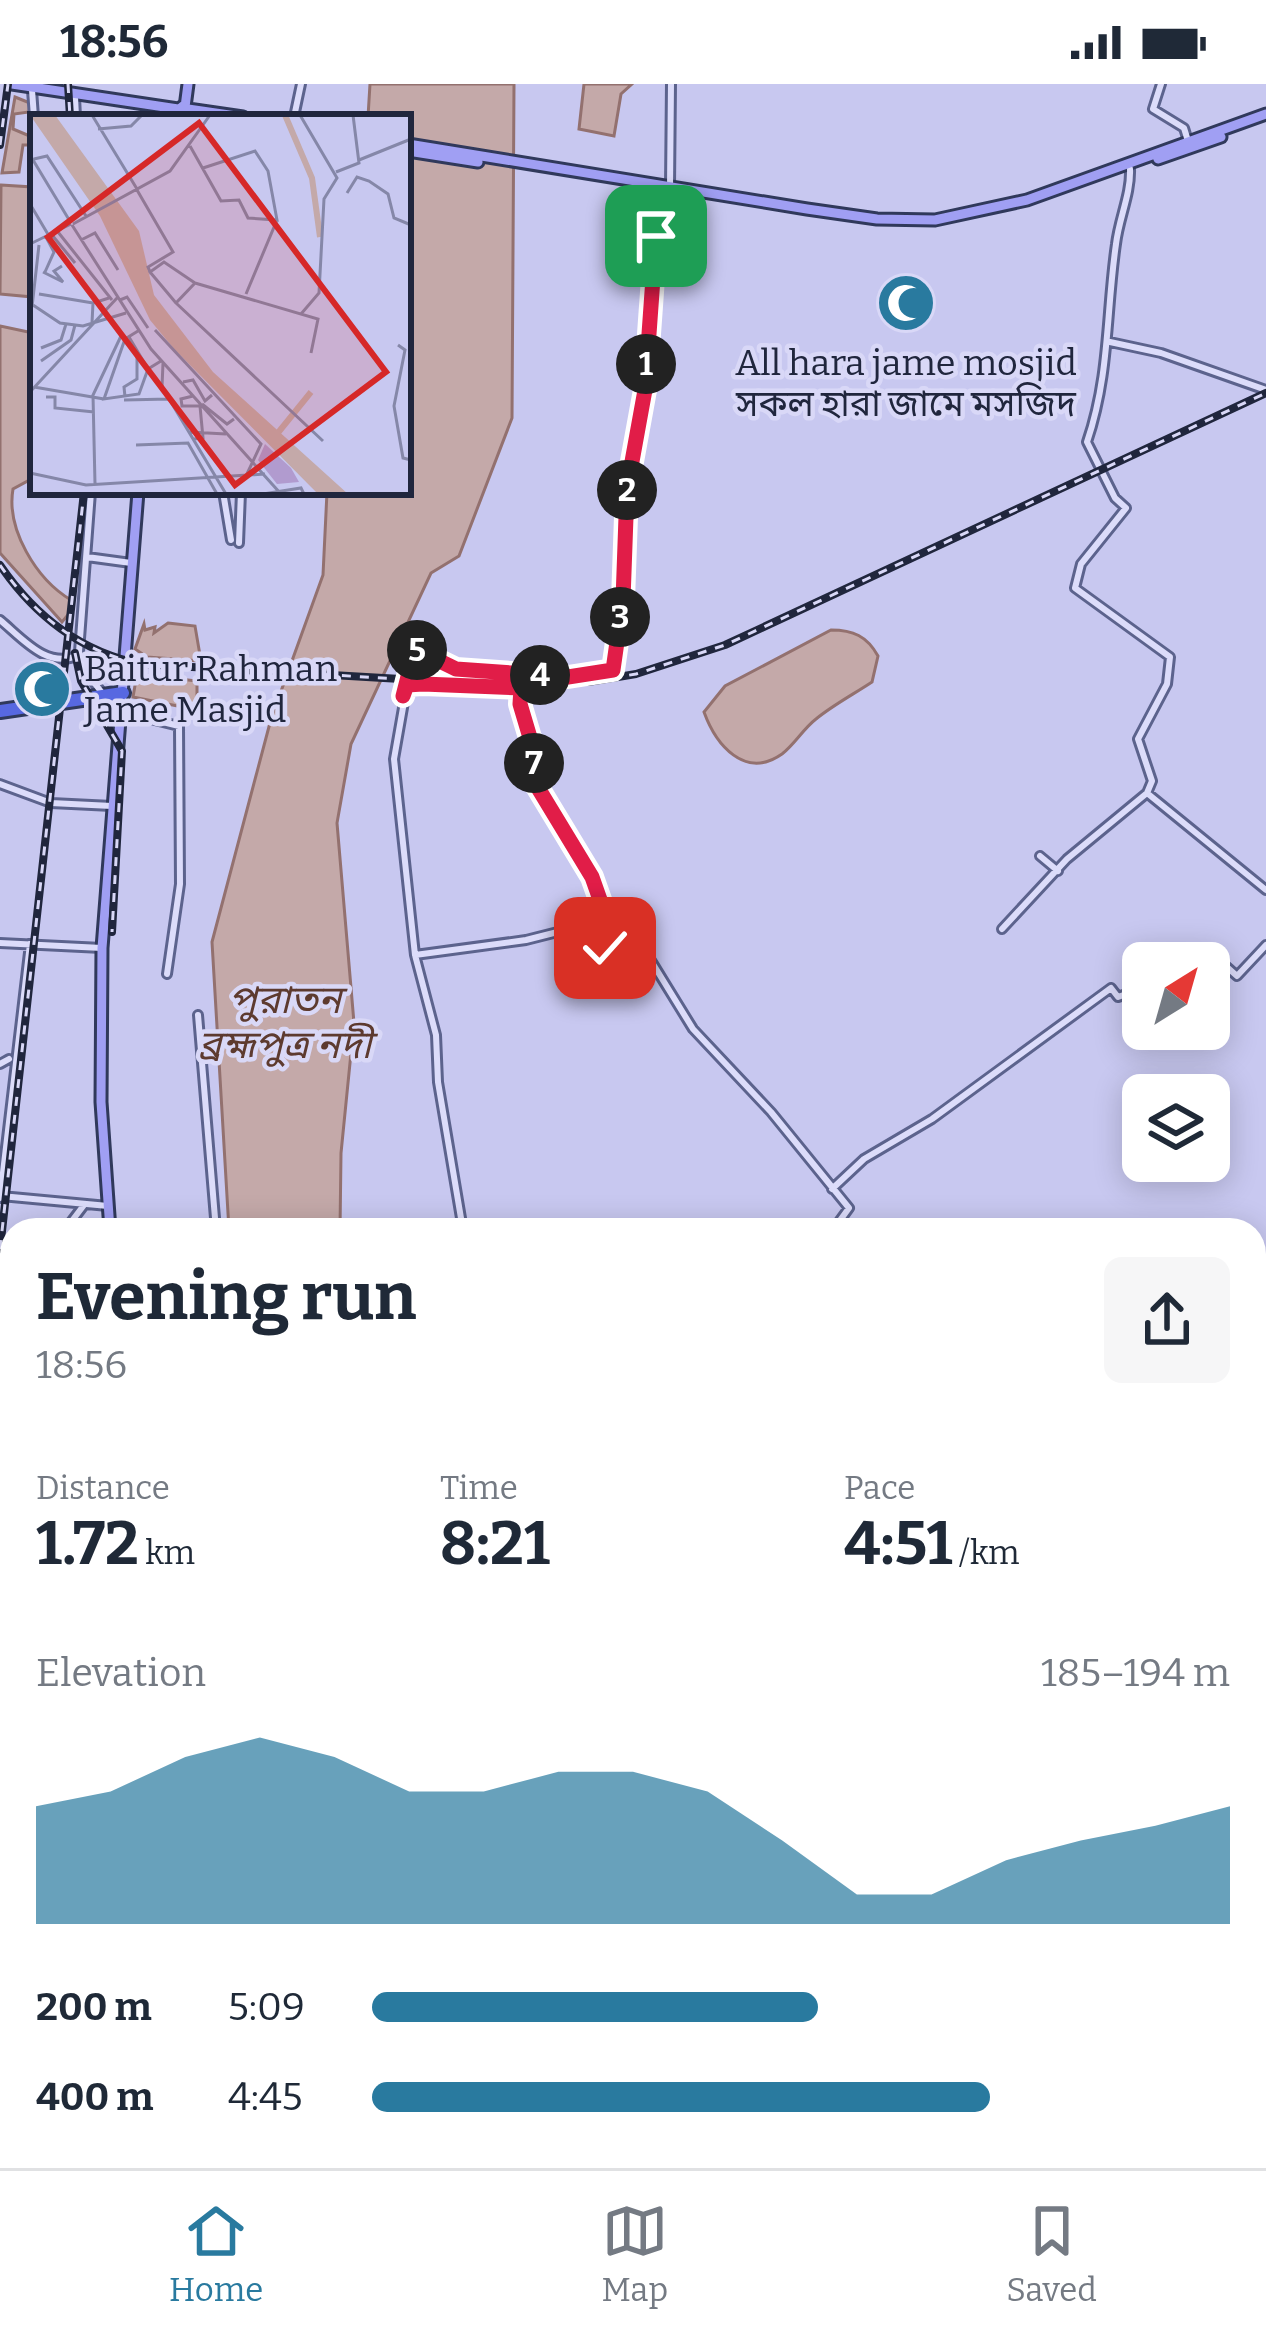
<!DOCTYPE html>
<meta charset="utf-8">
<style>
body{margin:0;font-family:Bitter,"Noto Sans Bengali",serif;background:#f6f6f7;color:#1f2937;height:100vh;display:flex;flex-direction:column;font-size:45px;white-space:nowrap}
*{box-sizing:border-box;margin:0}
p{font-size:39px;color:#747a83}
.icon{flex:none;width:66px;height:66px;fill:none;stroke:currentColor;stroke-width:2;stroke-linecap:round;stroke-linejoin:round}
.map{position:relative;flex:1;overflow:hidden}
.panel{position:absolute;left:0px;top:1134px;width:1266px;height:951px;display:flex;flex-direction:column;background:#fff;border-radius:36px 36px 0 0;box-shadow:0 6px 30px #0003}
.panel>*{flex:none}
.needle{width:78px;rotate:37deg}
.buttons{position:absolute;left:1122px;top:858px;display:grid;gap:24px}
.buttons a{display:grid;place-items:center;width:108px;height:108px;border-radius:18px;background:#fff;box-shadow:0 6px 30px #0003;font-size:60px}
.pin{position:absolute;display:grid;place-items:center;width:102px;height:102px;color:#fff;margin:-51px;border-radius:24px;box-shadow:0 6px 18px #0006}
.km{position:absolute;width:60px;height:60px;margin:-30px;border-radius:50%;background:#222;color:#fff;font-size:33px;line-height:60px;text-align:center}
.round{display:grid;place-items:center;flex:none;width:126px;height:126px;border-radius:18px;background:#f6f6f7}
.summary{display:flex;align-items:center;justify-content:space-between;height:204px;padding:0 36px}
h1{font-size:66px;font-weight:700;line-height:90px}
.stats{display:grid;grid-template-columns:repeat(3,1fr);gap:18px;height:204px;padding:12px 36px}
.stats div{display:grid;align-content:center}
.stats b{font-size:60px;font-weight:700}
.stats small{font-size:33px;font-weight:400}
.stats p{font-size:33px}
.chart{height:336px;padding:24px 36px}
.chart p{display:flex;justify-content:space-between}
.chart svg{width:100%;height:216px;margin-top:12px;fill:#297a9f;opacity:.7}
ul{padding:0 36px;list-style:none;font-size:39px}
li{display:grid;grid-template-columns:192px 144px 1fr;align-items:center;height:90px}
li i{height:30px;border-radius:15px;background:#297a9f}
.status{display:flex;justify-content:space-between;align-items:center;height:84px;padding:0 60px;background:#fff;direction:ltr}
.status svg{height:33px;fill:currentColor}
.tabs{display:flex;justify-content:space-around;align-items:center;height:168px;border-top:3px solid #e0e1e3;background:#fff;font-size:33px;color:#747a83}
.tabs a{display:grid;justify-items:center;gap:6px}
.tabs .on{color:#297a9f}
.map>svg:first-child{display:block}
.green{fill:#b19bcf}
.water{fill:#c4a9a9;stroke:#93716f;stroke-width:3}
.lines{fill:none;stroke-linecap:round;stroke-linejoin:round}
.minor-casing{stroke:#5c638d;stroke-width:12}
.major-casing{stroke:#30395b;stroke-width:15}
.highway-casing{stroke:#30395b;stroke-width:18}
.minor{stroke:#dcdcfa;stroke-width:6}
.major{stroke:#a09ff3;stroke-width:9}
.highway{stroke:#5768e1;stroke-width:12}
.rail-casing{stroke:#20263d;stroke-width:8}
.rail{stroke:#d9d8f7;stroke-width:3;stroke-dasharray:9;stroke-linecap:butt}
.route-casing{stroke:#fff;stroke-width:24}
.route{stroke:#e11d48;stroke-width:15}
.labels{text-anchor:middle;stroke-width:9;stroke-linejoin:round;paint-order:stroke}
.poi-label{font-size:36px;fill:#20263d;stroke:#d9d8f7}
.water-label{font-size:39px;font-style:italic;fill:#5d3a2f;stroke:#d9d8f7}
.inset-river{fill:none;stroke:#c4a9a9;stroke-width:6}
.inset-road{fill:none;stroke:#8587a8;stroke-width:3}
.view{fill:#d62828;fill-opacity:0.15;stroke:#d62828;stroke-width:6}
.inset-edge{fill:none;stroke:#20263d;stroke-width:6}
</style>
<div class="status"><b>18:56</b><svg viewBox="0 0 49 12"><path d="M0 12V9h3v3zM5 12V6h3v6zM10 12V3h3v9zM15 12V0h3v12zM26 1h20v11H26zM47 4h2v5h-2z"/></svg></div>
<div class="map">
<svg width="1266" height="2084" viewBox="0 0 1266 2084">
<rect width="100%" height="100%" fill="#c8c8f0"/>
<path class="green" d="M230,2073H348L350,2084H230Z"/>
<path class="water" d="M370,0H514L512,334L459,472L431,489L351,660L337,739L354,939L341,1069L340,1146H229L212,858L271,635L323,491L327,408H408V33H368Z
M584,0H632L621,10L614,52L579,45Z
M15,13L30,19L29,28L14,30L13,45L32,53L30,61H23L19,88L2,89Z
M1,101L32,103L33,213L0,210Z
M0,242L33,249V394L13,405C6,445 36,495 71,516L72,526L62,538L0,469Z
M168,539L195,542L201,577L147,573L135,565L144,540L145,546L155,543L154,549Z
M831,546C853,546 867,552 878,572L872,598C854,610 833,621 816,635C803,645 795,660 782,670C745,696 716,661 704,628L725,602Z
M137,590L197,597V626L133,613Z
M358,2073H451L453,2084H361Z"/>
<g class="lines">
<defs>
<path id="minor" d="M1161,0L1153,25L1184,44L1188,57
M32,6L34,33
M75,13L76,33
M294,33L301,0
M1130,85C1131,110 1119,134 1116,160C1106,228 1110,291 1087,358L1115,414L1126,424L1081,480L1075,504L1170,573L1167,600L1138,655L1152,697L1147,709L1266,806
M670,103L671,0
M1110,258L1161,269L1266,306
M91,408L79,568L85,587L103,610
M223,408L231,456
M239,459L241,408
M87,473L131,479
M0,536C22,554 47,586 79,571
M404,603L415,564L456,585L568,593L613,586L623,516L627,405L645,306L653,173L667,108
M122,628L179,642L180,800L167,890
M0,700L51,719L112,722
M1040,772L1058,787
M604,839L606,867H645L693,945L771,1028L849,1124L833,1146
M1002,845L1067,775L1147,709
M0,859L102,864
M415,871L394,675L407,601L521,604L520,620L534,666L532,694L591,793L605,836L526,856L415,871L436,951L438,998L463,1146
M1187,879L1210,868L1237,892L1266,861
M198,931L216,1146
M0,980L9,975
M832,1105L864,1075L932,1035L1111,904L1118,913L1143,904
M1,1112L108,1122
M0,1114L30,860
M65,1146L84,1121
M0,1305L12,1238
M1254,1337L1266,1324
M12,1379V1385
M0,1417L12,1398
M0,1450L12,1457
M0,1535L12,1542
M0,1565L12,1572
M0,1599L12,1606
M0,1630L12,1637
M0,1662L12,1670
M0,1691L12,1699
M0,2018L12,2025
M88,2073L106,2084
M634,2073L636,2084
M37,2084L38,2073"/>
<path id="major" d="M12,0L178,25
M185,23L188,0
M188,25L243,33
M181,33L177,27L183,22L188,26L185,33
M408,60L807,125L877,135L935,136L1027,116L1266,30
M408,67L478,78
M1158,75L1221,53
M110,1146L101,1018L102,864L138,408
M0,1340L12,1346
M215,2073V2084"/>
<path id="highway" d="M0,627L123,609"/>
</defs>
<use href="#minor" class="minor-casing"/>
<use href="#major" class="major-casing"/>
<use href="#highway" class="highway-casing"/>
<use href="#minor" class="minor"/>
<use href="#major" class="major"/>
<use href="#highway" class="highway"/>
<defs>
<path id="rail" d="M68,0L70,33
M0,61L8,0
M0,481C34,531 81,568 141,580L418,596L588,598L636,590L725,561L1266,309
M75,569L81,597L122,667L112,848
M0,1165L84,408"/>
</defs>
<use href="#rail" class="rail-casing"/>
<use href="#rail" class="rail"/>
</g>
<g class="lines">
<defs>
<path id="route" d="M605,864L604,827L592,793L532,694L534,667L520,620L521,604L423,600L407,601L403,612L415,565L456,585L568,593L613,586L623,516L627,405L645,306L656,152"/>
</defs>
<use href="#route" class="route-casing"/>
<use href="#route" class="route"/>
</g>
<defs>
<symbol id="mosque-disc" viewBox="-11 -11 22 22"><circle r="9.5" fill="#297a9f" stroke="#d9d8f7"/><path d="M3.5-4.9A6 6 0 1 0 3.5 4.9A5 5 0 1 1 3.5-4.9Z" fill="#fff"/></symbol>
</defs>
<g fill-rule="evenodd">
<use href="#mosque-disc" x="873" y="186" width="66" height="66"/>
<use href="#mosque-disc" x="9" y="572" width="66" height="66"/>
</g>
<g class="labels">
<g class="poi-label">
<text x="906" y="291">All hara jame mosjid<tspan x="906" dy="41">সকল হারা জামে মসজিদ</tspan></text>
<text x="84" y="597" text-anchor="start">Baitur Rahman<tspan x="84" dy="41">Jame Masjid</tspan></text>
</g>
<g class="water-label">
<text x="285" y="929">পুরাতন<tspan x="285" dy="45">ব্রহ্মপুত্র নদী</tspan></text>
</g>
</g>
<g transform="translate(30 30)">
<rect width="381" height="381" fill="#c8c8f0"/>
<path d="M235,330L261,354L269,368L247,370L228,346Z" fill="#b19bcf"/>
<path d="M0,1H25L109,117L124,181L183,258L318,380H288L144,235L120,206L70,102Z" fill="#c4a9a9"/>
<path class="inset-river" d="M255,1L282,64L290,123M247,320L281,278"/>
<path class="inset-road" d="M62,1L107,75M270,1L307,64L294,85L289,179L271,200M68,15L101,12L112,1M160,32L191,87L209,86L218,104L247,106L238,57L225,37L173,54M0,41L41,109M4,45L17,42L56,102M329,46L381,25M306,58L329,49L323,1M107,76L143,138L118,153L121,160M317,79L327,63L339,67L358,80L364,104L381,111M0,90L19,122M43,110L140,57L180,1M42,111L121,235L251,380M28,118L82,186M22,121L45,149M51,126L65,119L88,156M0,130L41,110M13,158L33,168L24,157L32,152M15,158L24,138L16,123M165,169L288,205L281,239M9,180L63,189M216,180L247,106M90,186L97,183L118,214M0,189L30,209L53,212L96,199M146,189L120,158L134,148L165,169L146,189L293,327M2,193L9,131M81,206L95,225L108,217M62,209L63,189L79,184M125,216L231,330L216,362M99,223L118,255M95,225L74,285L109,280L118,255L131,247M368,231L375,236L364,292L373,344L381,346M11,234L31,226L36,210M11,247L41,226L45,211M133,249L132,273L196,380M153,268L163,266L175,287L182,281M4,273L74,285M0,278L87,184M163,282L151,285L152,292H170L173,324L164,325M16,283H25V294L64,298M95,283L94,273L107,265V238M94,286L139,285M172,290L197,310L204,305M159,318L196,320M106,331L158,329L187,380M0,359L56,371L235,360M65,370L63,281L91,222M233,380L271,374L274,380"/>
<path class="view" d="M169,9L356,258L205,371L18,123Z"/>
<rect width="381" height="381" class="inset-edge"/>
</g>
</svg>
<div class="buttons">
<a><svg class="needle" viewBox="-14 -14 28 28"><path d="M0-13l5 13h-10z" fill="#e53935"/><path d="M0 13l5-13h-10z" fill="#747a83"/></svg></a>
<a><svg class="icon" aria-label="layers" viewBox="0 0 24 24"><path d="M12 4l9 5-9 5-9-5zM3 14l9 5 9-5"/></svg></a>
</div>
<div class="pin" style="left:656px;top:152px;background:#1e9e55"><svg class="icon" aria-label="arrive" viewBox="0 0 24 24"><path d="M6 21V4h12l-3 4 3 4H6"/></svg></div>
<div class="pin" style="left:605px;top:864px;background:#d93025"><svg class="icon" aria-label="check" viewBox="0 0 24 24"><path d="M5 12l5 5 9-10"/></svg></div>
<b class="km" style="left:646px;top:280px">1</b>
<b class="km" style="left:627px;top:406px">2</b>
<b class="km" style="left:620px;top:533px">3</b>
<b class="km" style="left:540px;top:591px">4</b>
<b class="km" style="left:417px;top:566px">5</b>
<b class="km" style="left:534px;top:679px">7</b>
<section class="panel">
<div class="summary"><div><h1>Evening run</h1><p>18:56</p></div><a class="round"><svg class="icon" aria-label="share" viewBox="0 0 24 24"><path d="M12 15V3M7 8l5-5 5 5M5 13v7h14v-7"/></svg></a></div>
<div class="stats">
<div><p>Distance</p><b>1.72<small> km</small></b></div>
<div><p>Time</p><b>8:21</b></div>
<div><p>Pace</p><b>4:51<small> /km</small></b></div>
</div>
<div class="chart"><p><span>Elevation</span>185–194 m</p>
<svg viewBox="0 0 160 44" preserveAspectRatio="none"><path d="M0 44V20L10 17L20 10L30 6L40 10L50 17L60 17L70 13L80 13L90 17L100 27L110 38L120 38L130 31L140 27L150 24L160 20V44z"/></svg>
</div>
<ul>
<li><b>200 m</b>5:09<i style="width:52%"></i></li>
<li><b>400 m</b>4:45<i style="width:72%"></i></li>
</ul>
</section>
</div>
<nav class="tabs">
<a class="on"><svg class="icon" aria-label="home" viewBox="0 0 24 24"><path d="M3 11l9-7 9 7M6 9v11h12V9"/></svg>Home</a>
<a><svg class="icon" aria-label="map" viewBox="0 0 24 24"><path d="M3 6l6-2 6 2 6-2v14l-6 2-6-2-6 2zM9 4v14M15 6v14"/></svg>Map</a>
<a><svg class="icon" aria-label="saved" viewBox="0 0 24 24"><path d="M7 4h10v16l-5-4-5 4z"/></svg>Saved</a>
</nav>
